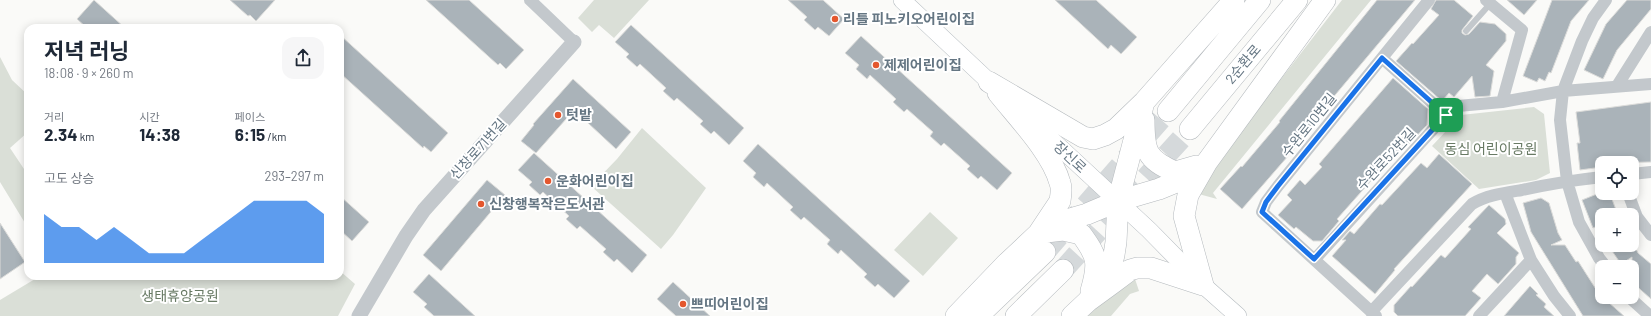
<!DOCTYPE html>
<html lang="ko">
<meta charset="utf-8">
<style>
body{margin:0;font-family:Barlow,"Noto Sans KR",sans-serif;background:#f6f6f7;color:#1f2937;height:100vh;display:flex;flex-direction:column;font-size:15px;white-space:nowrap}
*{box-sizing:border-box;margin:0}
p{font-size:13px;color:#747a83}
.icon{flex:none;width:22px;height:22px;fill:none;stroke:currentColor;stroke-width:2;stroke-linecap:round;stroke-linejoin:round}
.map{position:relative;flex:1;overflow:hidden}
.sheet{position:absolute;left:24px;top:24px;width:320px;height:256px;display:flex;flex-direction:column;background:#fff;border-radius:12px;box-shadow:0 2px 10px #0003}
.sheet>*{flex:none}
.buttons{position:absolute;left:1595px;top:156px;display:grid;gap:8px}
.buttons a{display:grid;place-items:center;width:44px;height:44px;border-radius:8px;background:#fff;box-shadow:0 2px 10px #0003;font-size:20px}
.pin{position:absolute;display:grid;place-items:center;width:34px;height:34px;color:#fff;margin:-17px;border-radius:8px;box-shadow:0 2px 6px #0006}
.round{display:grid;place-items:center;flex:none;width:42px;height:42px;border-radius:12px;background:#f6f6f7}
.overview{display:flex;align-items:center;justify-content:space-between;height:68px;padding:0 20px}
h1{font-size:22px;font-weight:700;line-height:30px}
.metrics{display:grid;grid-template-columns:repeat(3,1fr);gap:6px;height:68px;padding:4px 20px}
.metrics div{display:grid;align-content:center}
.metrics b{font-size:17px;font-weight:700}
.metrics small{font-size:11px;font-weight:400}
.metrics p{font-size:11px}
.chart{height:112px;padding:8px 20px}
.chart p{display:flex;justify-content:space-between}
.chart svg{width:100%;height:72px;margin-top:4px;fill:#1a73e8;opacity:.7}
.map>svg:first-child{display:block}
.green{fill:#dadfd7}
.building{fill:#aab3b9;stroke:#dcdcda}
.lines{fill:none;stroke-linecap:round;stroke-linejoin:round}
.trunk-tunnel{stroke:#d5d9db;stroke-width:21;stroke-dasharray:21 10;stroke-linecap:butt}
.secondary-casing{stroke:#b3babf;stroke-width:18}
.trunk-casing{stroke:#b4b9bd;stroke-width:22}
.service{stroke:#c3c8cc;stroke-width:6}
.minor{stroke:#c3c8cc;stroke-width:12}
.tertiary{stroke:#c3c8cc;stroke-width:15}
.secondary{stroke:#fff;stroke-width:17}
.trunk{stroke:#fff;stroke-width:21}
.route-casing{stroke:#fff;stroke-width:8}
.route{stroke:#1a73e8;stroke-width:5}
.poi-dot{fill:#e4572e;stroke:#fff;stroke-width:1.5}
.labels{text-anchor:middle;stroke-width:4;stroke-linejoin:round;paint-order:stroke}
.poi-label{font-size:14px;font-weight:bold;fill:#657683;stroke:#fff;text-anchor:start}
.street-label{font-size:14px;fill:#657683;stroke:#fff}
.park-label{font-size:14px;fill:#687a64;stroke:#fff}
</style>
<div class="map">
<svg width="1651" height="316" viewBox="0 0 1651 316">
<rect width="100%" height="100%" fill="#fafaf8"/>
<path class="green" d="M594,0H649L614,38L599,25L592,32L578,18Z
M1342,0H1371L1213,193L1217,199L1195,193L1199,185Z
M0,57L12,80L28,95V132L10,148L28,175V228L0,182Z
M1534,107L1544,114L1550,173L1536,180L1479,189L1432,146L1461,115Z
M642,128L706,188L673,235L661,249L591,186L617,159Z
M930,212L958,238L923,276L894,250Z
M340,271L355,284L338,316H0V300L40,276H340Z
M1135,279L1139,291L1130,294L1111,316H1088L1112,289Z"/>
<path class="building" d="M94,0L125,28H87L77,19Z
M230,0H275L256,21L250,15L248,16Z
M426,0H469L524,50L506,69L500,63L498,65Z
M788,0H823L844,19L829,36L818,27L815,30L804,20L807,17Z
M1055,0H1096L1137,37L1121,54L1111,45L1108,49Z
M1377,0H1415L1320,113L1321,114L1294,147L1295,148L1242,209L1220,189L1241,166L1242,167L1280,122L1279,121Z
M1436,0H1454L1473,16L1462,30V33L1465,35L1469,34L1480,22L1495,24L1506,34V41L1486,65L1494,71L1490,96L1475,97L1472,76L1454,97L1449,93L1442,101L1396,61L1412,43L1413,44L1439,15L1431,9Z
M1507,0H1537L1524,15Z
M1552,0H1589L1571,21L1551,73L1549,72L1545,81L1539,78L1537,82L1523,76Z
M1627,0H1651V9L1617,50L1603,79L1584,70L1606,24Z
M631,25L744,128L729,145L714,131L711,134L700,124L703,121L677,98L674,101L663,91L666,88L640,64L637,67L626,57L629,54L615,42Z
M340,35L448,133L431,152L424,146L423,148L340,73Z
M861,36L1012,173L997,190L981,176L978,179L967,169L970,166L944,143L941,146L930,136L933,132L907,109L904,112L893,102L896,99L870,75L867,79L856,69L859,65L845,53Z
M1393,78L1428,109L1427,125L1408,145L1406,144L1380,174L1378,173L1337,219L1339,221L1322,241H1313L1296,227L1294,229L1278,215L1292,200L1287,195L1300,180L1305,185L1322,167L1319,164Z
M573,79L631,132L616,149L574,110L536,153L521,141L534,125L533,124Z
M1651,102V162L1602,163V167L1580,170L1577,143H1580L1576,112Z
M758,144L910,281L894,298L878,284L875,287L864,277L867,274L841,250L838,254L827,244L830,240L804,217L801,220L790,210L793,207L767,183L764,187L753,177L756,173L743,161Z
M534,153L647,255L632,273L617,259L614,262L603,252L606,249L580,226L577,229L566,219L569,216L543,192L540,195L529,185L532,182L518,170Z
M1439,154L1472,184L1394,269L1395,270L1375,294L1332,256L1346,240H1342L1350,231L1354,234L1380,204L1382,205L1421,163L1427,168Z
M487,180L505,195L441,271L423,255Z
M1602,192V197L1610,194L1618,215H1602V224L1593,228L1582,200Z
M340,196L369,222L352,241L340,230Z
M1541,198L1549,203L1558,233L1562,240L1551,245H1565L1576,262L1578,261L1599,294L1624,316H1583L1531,232L1523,203Z
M1489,205L1505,219L1506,224L1497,233L1519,253L1516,257V264L1498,284L1487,274L1472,291L1481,298L1465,316H1398L1394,312V305L1411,286L1412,287L1441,255L1445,258L1471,229L1468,227Z
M0,223L25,262L0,279Z
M1608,245H1634L1638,253L1651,264V299L1632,282V257L1621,264Z
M429,274L475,316H434L424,307L427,304L413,292Z
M673,282L710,316H676L657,299Z
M1530,286L1538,294L1536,295L1546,304L1544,307L1554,316H1504Z"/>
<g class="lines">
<path class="trunk-tunnel" d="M1045,252L1168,111
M1063,270L1190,129"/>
<defs>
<path id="secondary" d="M902,0L999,91
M1027,117L1149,230L1203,285L1238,316"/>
<path id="trunk" d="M989,82L1083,137L1093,139L1105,135L1116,129L1144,102L1234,0
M1168,111L1260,0
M1144,120C1144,151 1146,159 1175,172L1196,166
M1190,129L1297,0
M1040,232L1056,223L1087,214L1118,201L1159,189L1181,180L1203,166
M1046,232L1063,230L1081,234C1098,257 1099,263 1091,291
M1203,285L1184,216L1188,195L1207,162L1325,0
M1088,301L1111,267L1114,255L1116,242L1118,201L1144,102
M956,316L1005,265L1038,234L1060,201C1061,195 1062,188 1060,183C1052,153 1018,118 998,93
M978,316L1045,252
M1016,316L1063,270
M1072,316L1088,301L1114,282L1130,270L1137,268H1151L1203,285"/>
</defs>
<use href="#secondary" class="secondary-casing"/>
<use href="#trunk" class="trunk-casing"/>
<path class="service" d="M1466,31L1490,4"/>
<path class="minor" d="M530,0L574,42
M1486,0L1522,30L1502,102
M1382,58L1446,115
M1617,86L1651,32
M1632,174L1651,172
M1505,193L1531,260L1554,296L1570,316
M1628,193L1637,217L1651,235
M1315,259L1446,115L1458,106L1502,102L1563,91L1651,84
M1606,267L1599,258L1579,222L1567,181L1560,120L1563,91L1582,41L1593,18L1606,0
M1629,297L1650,316
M1371,312L1472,204C1487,195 1504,193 1522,190C1549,184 1575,180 1602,177
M1376,316L1262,212L1266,202L1278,186L1429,0
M1479,316L1531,260"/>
<path class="tertiary" d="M359,316L406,236L424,210L574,42"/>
<use href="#secondary" class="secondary"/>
<use href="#trunk" class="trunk"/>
</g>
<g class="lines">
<defs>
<path id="route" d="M1382,58L1446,115L1314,259L1262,212L1266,202L1278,186Z"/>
</defs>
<use href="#route" class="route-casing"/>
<use href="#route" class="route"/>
</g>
<g class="poi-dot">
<circle cx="835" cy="19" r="4"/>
<circle cx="876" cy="65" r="4"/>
<circle cx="558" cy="115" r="4"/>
<circle cx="548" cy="181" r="4"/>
<circle cx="481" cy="204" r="4"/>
<circle cx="683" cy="304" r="4"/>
</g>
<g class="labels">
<g class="poi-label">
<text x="843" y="24">리틀 피노키오어린이집</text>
<text x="884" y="70">제제어린이집</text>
<text x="566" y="120">텃밭</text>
<text x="556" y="186">운화어린이집</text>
<text x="489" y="209">신창행복작은도서관</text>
<text x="691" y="309">쁘띠어린이집</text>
</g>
<g class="street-label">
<text transform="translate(1243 64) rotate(-50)" y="5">2순환로</text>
<text transform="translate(1309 125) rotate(-51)" y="5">수완로10번길</text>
<text transform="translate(478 149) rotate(-48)" y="5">신창로71번길</text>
<text transform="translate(1070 157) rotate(43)" y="5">장신로</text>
<text transform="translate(1386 159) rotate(-47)" y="5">수완로52번길</text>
</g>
<g class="park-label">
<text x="1491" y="154">동심 어린이공원</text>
<text x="180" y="301">생태휴양공원</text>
</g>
</g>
</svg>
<div class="buttons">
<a><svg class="icon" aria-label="locate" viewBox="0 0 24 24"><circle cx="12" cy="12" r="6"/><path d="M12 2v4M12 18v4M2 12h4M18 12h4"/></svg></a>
<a>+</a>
<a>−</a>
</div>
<div class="pin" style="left:1446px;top:115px;background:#1e9e55"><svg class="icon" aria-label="arrive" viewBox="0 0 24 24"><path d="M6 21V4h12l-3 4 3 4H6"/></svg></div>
<section class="sheet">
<div class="overview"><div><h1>저녁 러닝</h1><p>18:08 · 9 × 260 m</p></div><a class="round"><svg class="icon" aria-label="share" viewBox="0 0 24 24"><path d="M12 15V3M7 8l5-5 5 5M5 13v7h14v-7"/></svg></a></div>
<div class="metrics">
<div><p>거리</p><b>2.34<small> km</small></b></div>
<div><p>시간</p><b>14:38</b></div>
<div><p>페이스</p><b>6:15<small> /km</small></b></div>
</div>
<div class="chart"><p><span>고도 상승</span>293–297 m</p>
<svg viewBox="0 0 160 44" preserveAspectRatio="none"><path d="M0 44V14L10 22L20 22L30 30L40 22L50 30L60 38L70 38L80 38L90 30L100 22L110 14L120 6L130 6L140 6L150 6L160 14V44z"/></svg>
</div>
</section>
</div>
